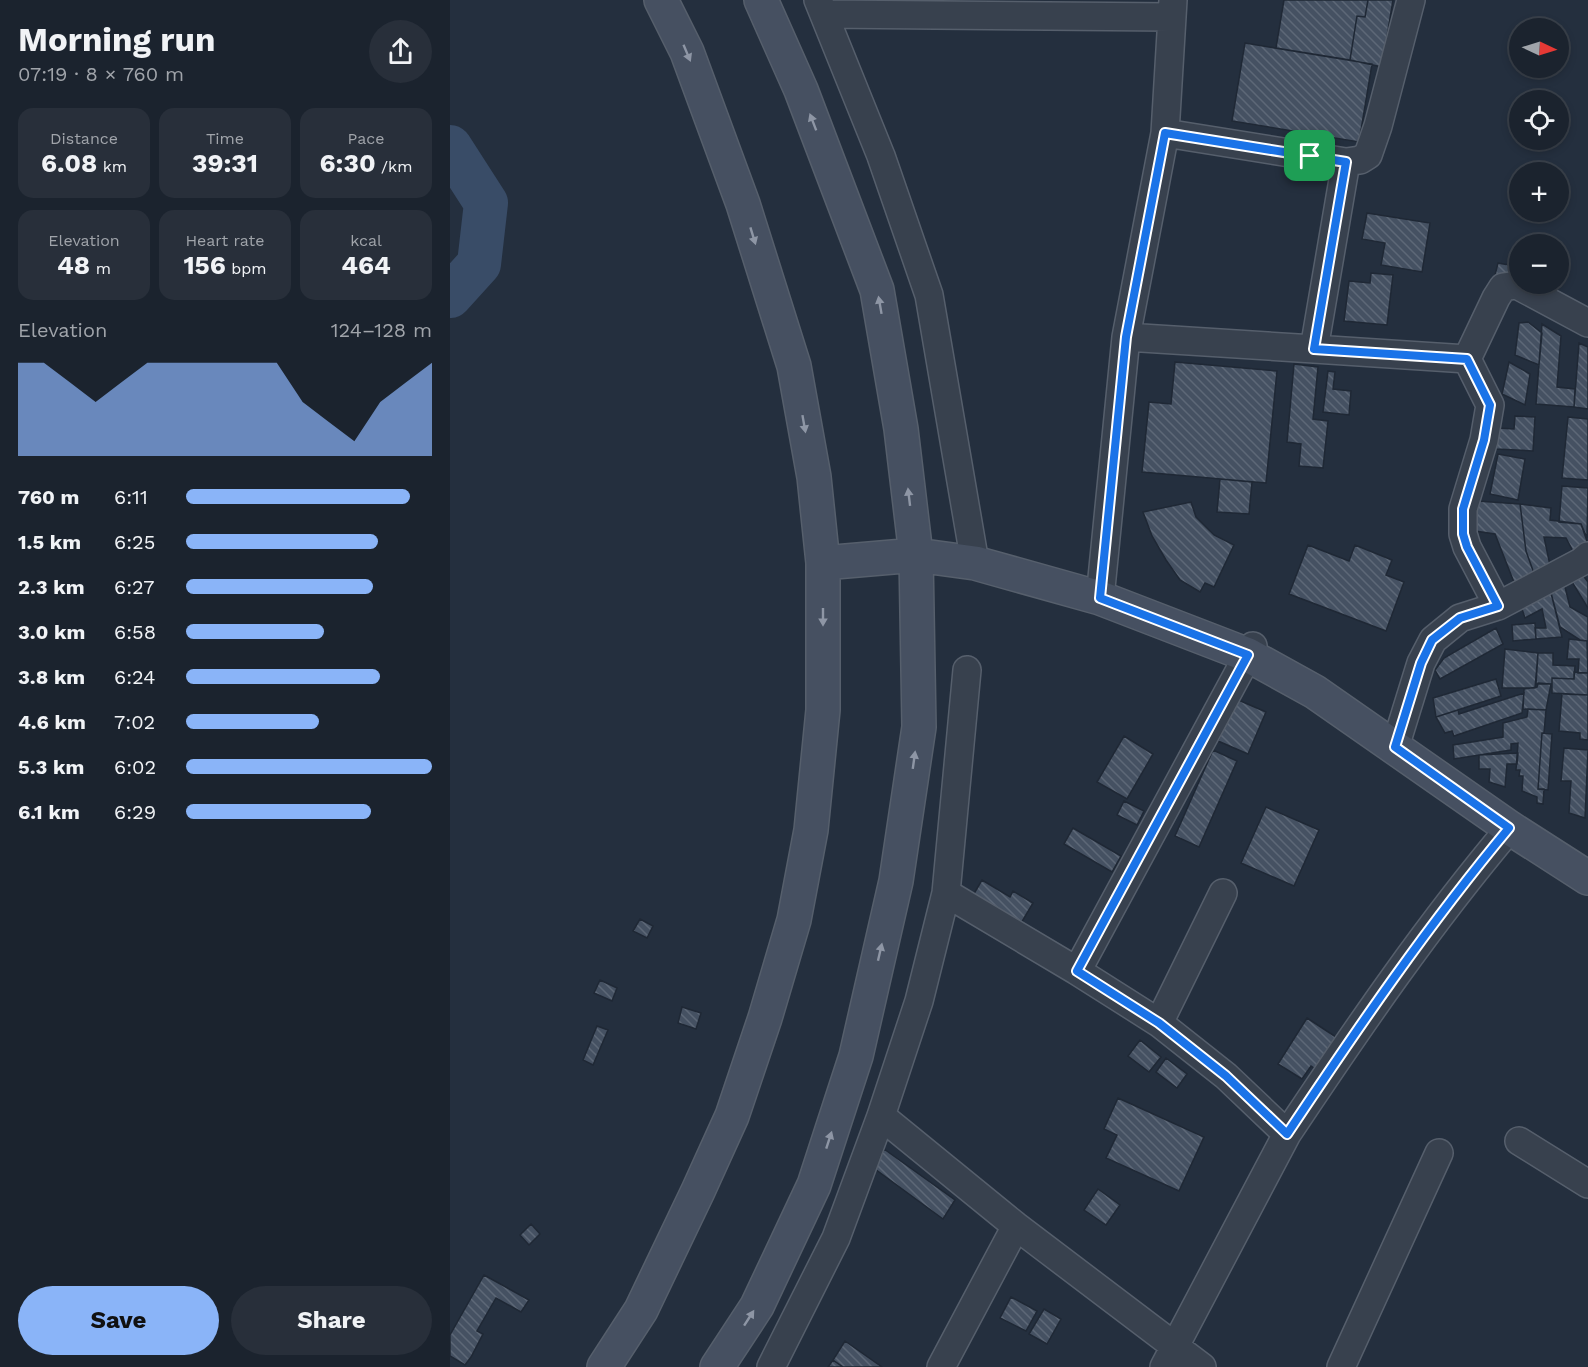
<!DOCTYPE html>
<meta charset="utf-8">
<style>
body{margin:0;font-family:"Work Sans",sans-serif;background:#282f3a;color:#f1f3f6;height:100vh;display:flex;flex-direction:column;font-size:22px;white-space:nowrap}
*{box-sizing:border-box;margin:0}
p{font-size:20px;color:#a0a4aa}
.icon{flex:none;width:33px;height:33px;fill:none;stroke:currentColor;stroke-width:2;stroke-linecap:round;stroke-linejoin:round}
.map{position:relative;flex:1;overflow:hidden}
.drawer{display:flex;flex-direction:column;background:#1b232e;width:450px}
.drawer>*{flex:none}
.needle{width:39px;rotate:94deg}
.controls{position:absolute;left:1059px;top:18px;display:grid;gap:12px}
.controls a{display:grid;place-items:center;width:60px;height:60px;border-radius:50%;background:#1b232e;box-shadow:0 3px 9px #0003,0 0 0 2px #39404a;font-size:30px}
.pin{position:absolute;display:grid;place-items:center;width:51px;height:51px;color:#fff;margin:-26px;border-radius:12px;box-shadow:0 3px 9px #0006}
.round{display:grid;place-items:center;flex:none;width:63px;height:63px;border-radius:32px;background:#282f3a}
.headline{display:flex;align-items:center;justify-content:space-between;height:102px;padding:0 18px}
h1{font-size:33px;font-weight:700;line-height:45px}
.stats{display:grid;grid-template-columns:repeat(3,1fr);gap:9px;height:102px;padding:6px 18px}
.stats div{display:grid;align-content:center;border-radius:15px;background:#282f3a;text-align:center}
.stats b{font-size:26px;font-weight:700}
.stats small{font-size:16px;font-weight:400}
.stats p{font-size:16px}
.chart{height:168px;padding:12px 18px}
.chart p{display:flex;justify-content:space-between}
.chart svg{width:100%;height:108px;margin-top:6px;fill:#8ab4f8;opacity:.7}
.action{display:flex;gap:12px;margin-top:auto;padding:12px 18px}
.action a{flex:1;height:69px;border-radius:36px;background:#8ab4f8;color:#111;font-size:24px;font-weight:700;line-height:69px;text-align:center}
.action a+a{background:#282f3a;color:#f1f3f6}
ul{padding:0 18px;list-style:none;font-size:20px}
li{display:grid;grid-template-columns:96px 72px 1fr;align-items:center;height:45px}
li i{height:15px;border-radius:8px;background:#8ab4f8}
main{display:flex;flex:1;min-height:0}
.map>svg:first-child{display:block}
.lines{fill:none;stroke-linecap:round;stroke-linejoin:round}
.river{stroke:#394c67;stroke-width:44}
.building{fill:url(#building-back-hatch);stroke:#1f2835;stroke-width:1.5}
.minor-casing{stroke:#565f6c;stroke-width:30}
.secondary-casing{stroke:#565f6c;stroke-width:36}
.minor{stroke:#38414e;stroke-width:27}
.secondary{stroke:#465061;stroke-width:33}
.oneway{fill:#8e96a5}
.route-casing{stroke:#fff;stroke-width:12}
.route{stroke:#1a73e8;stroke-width:8}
</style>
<main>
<section class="drawer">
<div class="headline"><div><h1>Morning run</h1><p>07:19 · 8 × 760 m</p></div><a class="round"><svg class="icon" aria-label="share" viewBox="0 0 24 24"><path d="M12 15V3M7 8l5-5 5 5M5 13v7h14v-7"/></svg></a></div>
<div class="stats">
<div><p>Distance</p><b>6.08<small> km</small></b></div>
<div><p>Time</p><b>39:31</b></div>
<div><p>Pace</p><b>6:30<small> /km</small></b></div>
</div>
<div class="stats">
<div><p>Elevation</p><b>48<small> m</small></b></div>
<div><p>Heart rate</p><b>156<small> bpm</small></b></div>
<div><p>kcal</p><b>464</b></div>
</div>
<div class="chart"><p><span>Elevation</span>124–128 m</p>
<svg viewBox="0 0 160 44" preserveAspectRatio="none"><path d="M0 44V6L10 6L20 14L30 22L40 14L50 6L60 6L70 6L80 6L90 6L100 6L110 22L120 30L130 38L140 22L150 14L160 6V44z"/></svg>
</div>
<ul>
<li><b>760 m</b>6:11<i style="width:91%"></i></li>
<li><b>1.5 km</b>6:25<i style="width:78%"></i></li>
<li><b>2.3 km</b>6:27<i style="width:76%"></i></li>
<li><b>3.0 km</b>6:58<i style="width:56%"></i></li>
<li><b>3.8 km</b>6:24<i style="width:79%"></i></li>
<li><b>4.6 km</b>7:02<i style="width:54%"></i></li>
<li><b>5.3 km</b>6:02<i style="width:100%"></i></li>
<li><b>6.1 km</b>6:29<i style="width:75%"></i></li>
</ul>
<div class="action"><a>Save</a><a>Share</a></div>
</section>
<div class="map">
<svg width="1138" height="1367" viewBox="0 0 1138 1367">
<defs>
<pattern id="building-back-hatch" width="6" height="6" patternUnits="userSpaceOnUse" patternTransform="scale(1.5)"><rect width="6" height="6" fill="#455162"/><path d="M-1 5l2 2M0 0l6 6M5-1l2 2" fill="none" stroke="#5d6877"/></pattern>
</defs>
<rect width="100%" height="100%" fill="#242f3e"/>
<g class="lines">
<path class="river" d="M0,147L36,203L29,264L0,296"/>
</g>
<path class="building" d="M834,0H918L915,17L907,16L900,60L826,48Z
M918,0H943L932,67L900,60L907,16L915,17Z
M795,43L922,64L909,142L782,121Z
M917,213L980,223L972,272L931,265L935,243L912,239Z
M1048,263L1070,267V280L1045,275Z
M1108,267L1114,268L1109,288L1086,284H1108Z
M921,273L943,275L937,325L894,321L899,281L920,283Z
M1078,322L1092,333L1089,365L1065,355L1069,323Z
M1092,324L1111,336L1107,387L1125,389L1124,407L1086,404Z
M1129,343L1138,347V409L1124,407Z
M725,362L827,371L816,483L692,472L699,402L721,404Z
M1059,362L1080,374L1075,405L1052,394Z
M844,364L868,367L863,419L878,421L873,468L849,466L851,444L837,442Z
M878,371L885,372L883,389L901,391L899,415L873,412Z
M1065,416L1085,417L1083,451L1046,449L1048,428L1064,429Z
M1118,417L1138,419V480L1112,478Z
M1048,454L1075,459L1068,500L1040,494Z
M770,479L802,482L799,514L767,512Z
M1112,486L1138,488L1137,538L1131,524L1109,522Z
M1027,501L1070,504L1076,551L1086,579L1067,590L1045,534L1025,531Z
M741,502L746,517L764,535L784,545L764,587L755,583L750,592L730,580L716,560L702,536L693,512Z
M1070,504L1101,508L1100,520L1131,524L1138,544L1126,557L1116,538L1094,537L1101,570L1086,579L1076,551Z
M858,545L899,561L905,545L942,560L936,575L954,582L936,631L839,594Z
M1132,574L1138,582V608L1122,582Z
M1114,583L1120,607L1138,617V646L1137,641L1130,640L1110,627L1100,589Z
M1100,589L1112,637L1086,639L1085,628H1096L1092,609L1075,618L1071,606Z
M1085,623L1086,639L1063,641L1062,625Z
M1046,628L1053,644L990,679L985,670L994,658Z
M1119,639L1137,641L1138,673H1128L1129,659H1117Z
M1055,649L1088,653L1085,688H1052Z
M1088,653H1103V665L1125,666L1124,679L1102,678V684H1086Z
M1124,672L1138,673V695L1102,693V678L1124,679Z
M1046,679L1051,696L986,717L983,698Z
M1088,683L1101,684L1096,710L1073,709L1074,689L1087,687Z
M1074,693L1072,713L1004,736L1002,731L995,733L986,717L1008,710L1009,714Z
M1112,694L1138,695V740L1130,739V733L1109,731Z
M786,699L816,712L798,754L768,741Z
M1078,709L1096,710L1094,733H1092L1088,789H1094L1093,804L1087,803V797L1072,791L1073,776H1069L1070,770H1066L1068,743L1061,744V750L1004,759L1003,745L1053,737V723L1077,717Z
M1092,733L1102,734L1098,790L1088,789Z
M674,736L703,754L677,799L647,782Z
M1114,748L1138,750L1135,818L1119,813L1121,781H1111Z
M763,750L787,761L749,847L725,836Z
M1068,753L1067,764H1057L1055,787L1039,782L1040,769H1029V755Z
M674,801L694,811L687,825L667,815Z
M816,807L869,830L844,886L791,863Z
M623,828L671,856L662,872L614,844Z
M532,880L560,897L563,891L583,903L570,925L522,897Z
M190,919L203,926L197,938L183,931Z
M150,980L167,988L162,1001L144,993Z
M232,1007L251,1013L246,1029L228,1023Z
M857,1018L892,1041L871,1073L861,1066L852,1079L828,1064Z
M147,1026L158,1030L143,1065L133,1060Z
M690,1040L711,1057L699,1072L678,1056Z
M716,1058L737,1074L727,1088L706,1072Z
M668,1098L754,1137L729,1191L656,1158L667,1135L654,1129Z
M434,1149L505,1200L493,1219L425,1169Z
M648,1189L670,1205L656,1225L634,1210Z
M81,1224L90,1234L79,1245L70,1235Z
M34,1275L79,1300L71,1312L46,1298L27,1331L33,1334L21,1357L15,1365L0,1356V1335Z
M561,1297L587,1311L576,1331L550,1318Z
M594,1309L611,1319L597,1344L579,1334Z
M395,1341L432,1367H393L383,1360Z
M383,1360L393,1367H378Z"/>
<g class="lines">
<defs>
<path id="minor" d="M368,0L431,156L479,295L525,563
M375,14L722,17
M715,133L896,162L910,160L918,155L928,126L961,0
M676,337L864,349L896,162
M864,349L1017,359L1046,298L1053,287L1067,285L1138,323
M1017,359L1040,405L1034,440L1013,509V534L1017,547L1048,606
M650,598L676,337L715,133L723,0
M945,747L971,663L983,640L1010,618L1048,606L1131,562L1138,556
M496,893L627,971L803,646
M627,971L709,1023L776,1076L837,1134C907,1029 978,925 1060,828
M709,1023L773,893
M431,1116L566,1226L752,1367
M1069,1141L1138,1184
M321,1367L386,1238L431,1116L469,1001L496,893L517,670
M491,1367L566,1226
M714,1367L837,1134
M891,1367L989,1153"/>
<path id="secondary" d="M373,563L466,555L525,563L650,598L798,655L865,692L1060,828L1138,878
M154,1367L191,1310L248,1191L282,1116L315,1018L344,920L361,830L373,710V563L364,477L344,366L293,204L237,52L211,0
M267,1367L307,1306L364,1185L406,1056L446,881L469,727L466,555L451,429L427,290L351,90L311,0"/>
</defs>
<use href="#minor" class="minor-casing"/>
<use href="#secondary" class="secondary-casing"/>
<use href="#minor" class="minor"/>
<use href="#secondary" class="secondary"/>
</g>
<defs><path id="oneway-solid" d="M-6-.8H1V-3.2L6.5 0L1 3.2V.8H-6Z" transform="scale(1.5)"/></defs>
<g class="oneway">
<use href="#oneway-solid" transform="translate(237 53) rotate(67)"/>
<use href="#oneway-solid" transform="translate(363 122) rotate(-111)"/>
<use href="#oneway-solid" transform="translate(303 236) rotate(73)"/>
<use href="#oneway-solid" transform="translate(430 305) rotate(-100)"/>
<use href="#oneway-solid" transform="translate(354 424) rotate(80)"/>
<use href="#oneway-solid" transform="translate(459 497) rotate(-97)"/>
<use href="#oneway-solid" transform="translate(373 617) rotate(90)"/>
<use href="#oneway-solid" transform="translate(464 760) rotate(-82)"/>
<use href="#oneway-solid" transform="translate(430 952) rotate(-77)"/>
<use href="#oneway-solid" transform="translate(379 1140) rotate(-72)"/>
<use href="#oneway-solid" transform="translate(299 1318) rotate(-57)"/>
</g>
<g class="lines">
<defs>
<path id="route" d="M715,133L896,162L864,349L1017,359L1040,405L1034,440L1013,509V534L1017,547L1048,606L1010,618L982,640L971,663L945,747L1059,828C978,925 907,1029 837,1134L776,1076L709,1023L627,971L798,655L650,598L676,337Z"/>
</defs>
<use href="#route" class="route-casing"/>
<use href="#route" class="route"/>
</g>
</svg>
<div class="controls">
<a><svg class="needle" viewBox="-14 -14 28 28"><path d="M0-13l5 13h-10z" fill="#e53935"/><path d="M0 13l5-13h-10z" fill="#a0a4aa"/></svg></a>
<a><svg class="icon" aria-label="locate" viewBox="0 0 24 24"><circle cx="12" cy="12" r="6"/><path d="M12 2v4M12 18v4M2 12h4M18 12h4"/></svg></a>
<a>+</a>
<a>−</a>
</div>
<div class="pin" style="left:860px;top:156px;background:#1e9e55"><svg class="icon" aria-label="arrive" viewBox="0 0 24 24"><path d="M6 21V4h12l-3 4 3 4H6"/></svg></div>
</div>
</main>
